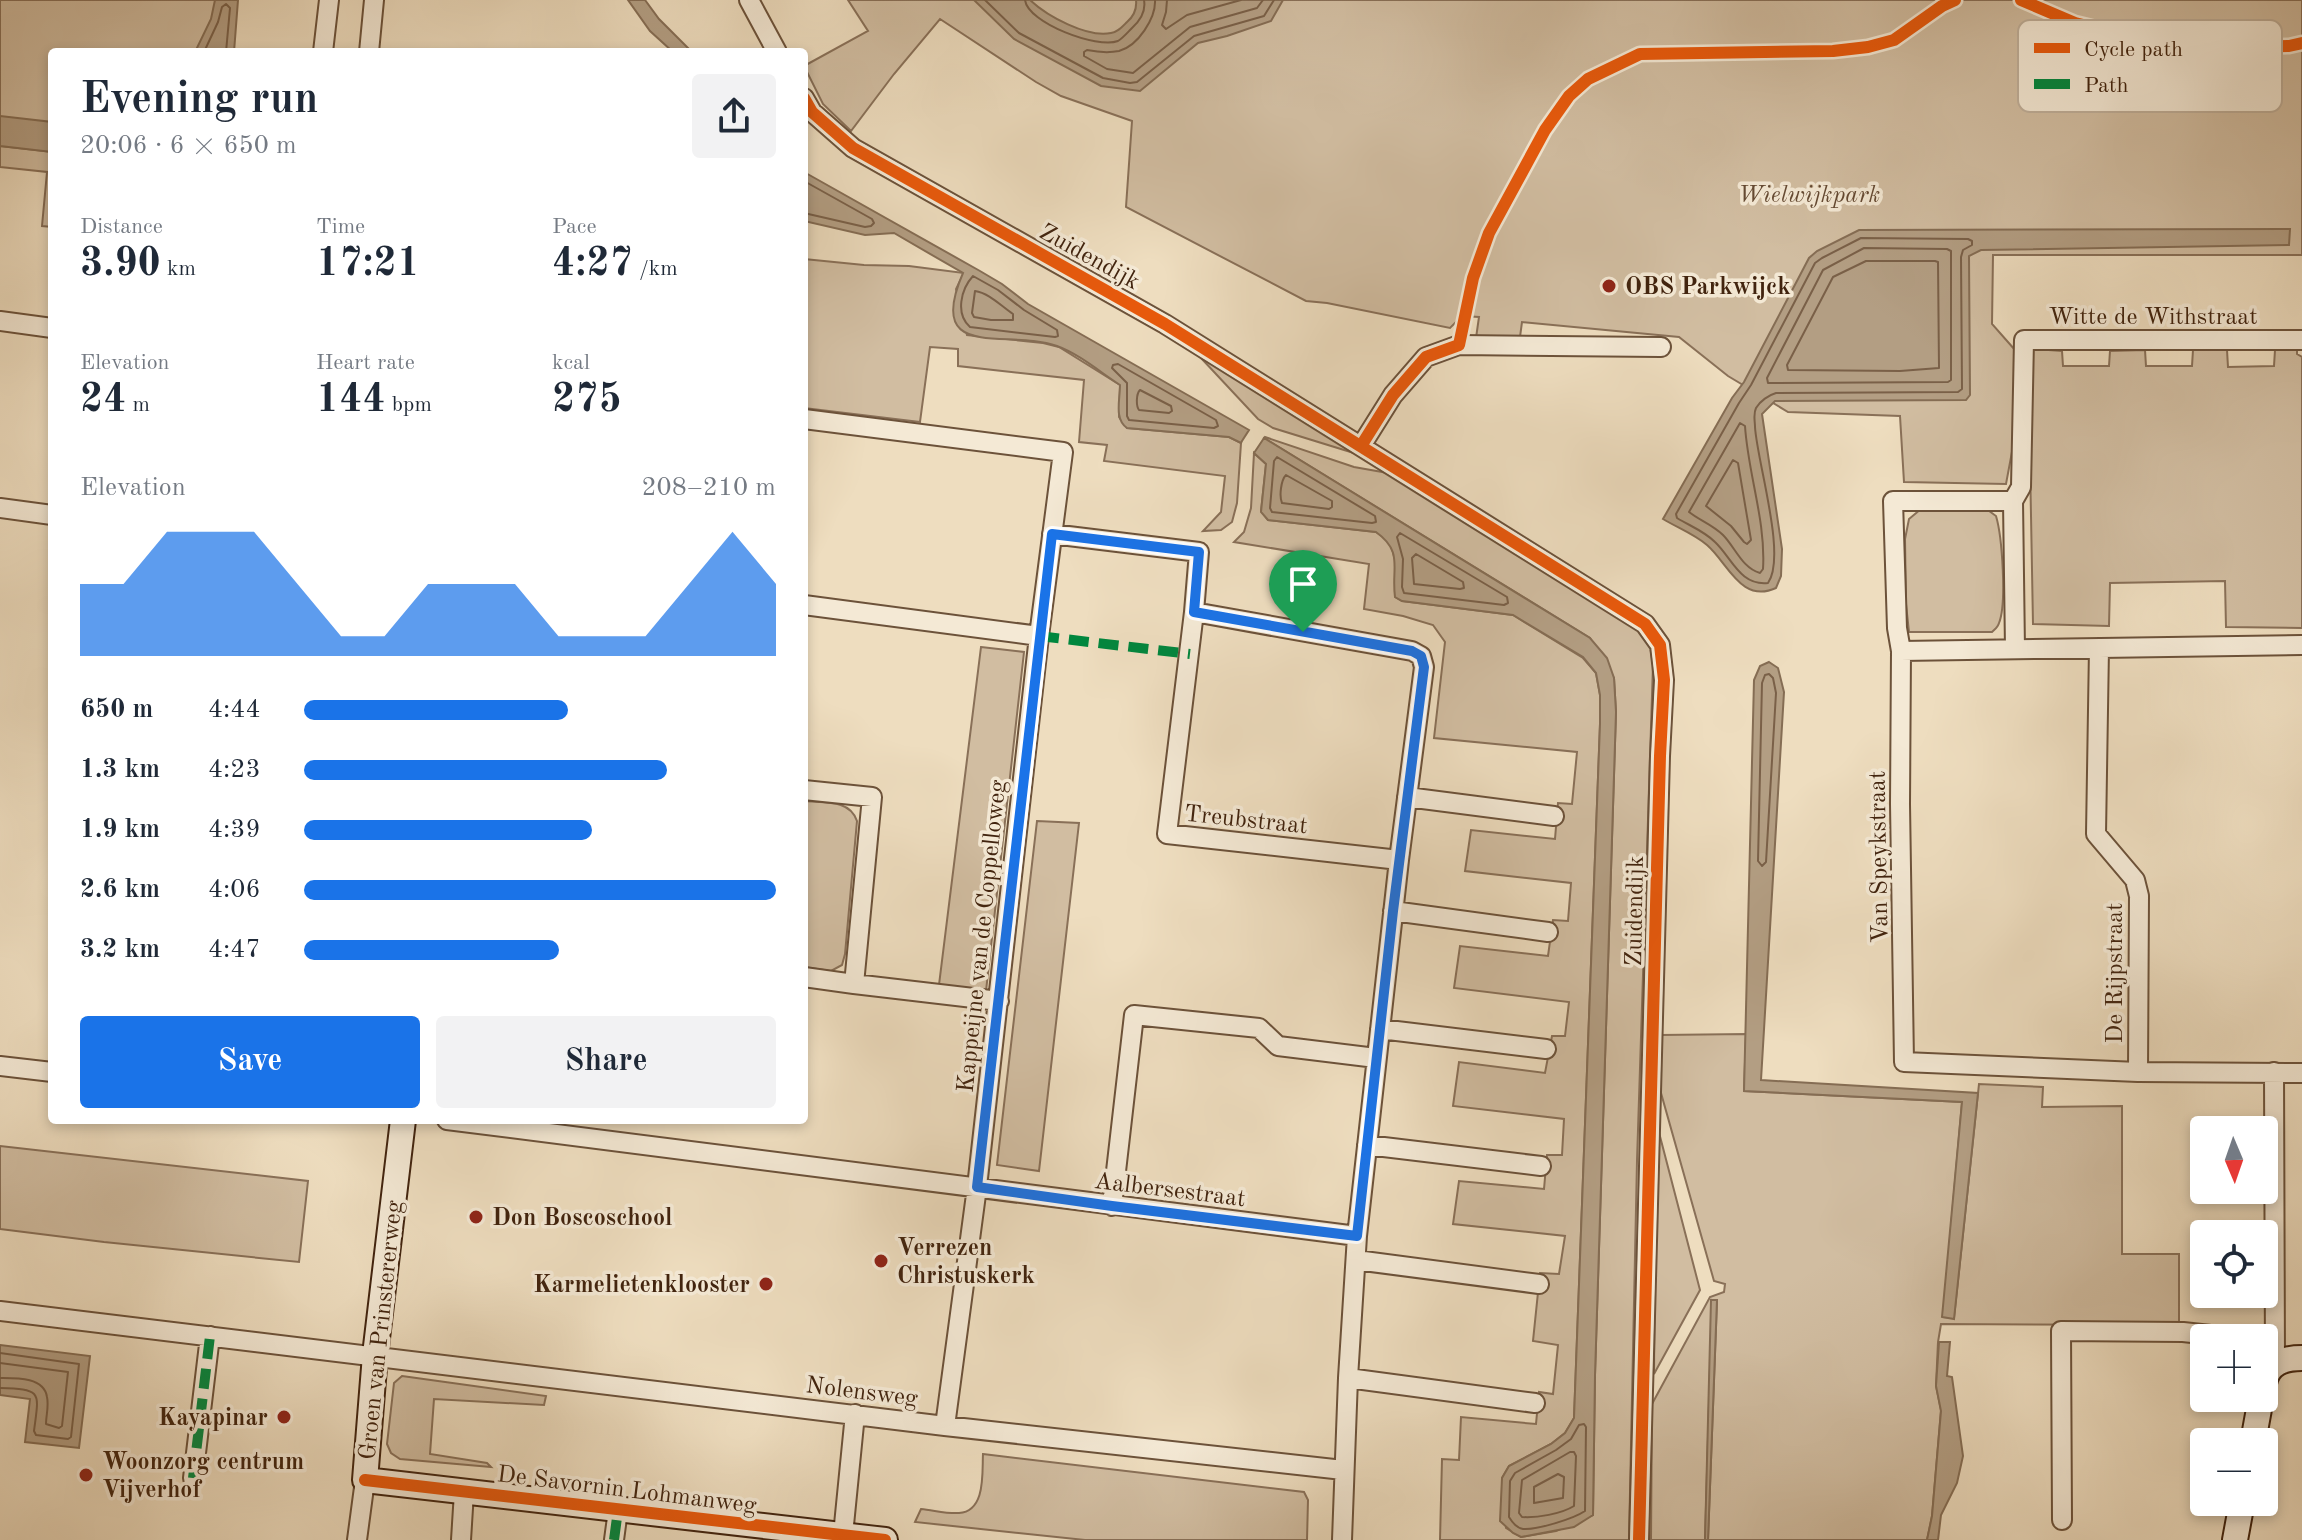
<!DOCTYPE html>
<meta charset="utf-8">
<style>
body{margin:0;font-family:"Old Standard TT",serif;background:#f2f2f3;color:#1f2937;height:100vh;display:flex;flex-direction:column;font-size:30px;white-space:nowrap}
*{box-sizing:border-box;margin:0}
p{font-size:26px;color:#747a83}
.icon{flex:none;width:44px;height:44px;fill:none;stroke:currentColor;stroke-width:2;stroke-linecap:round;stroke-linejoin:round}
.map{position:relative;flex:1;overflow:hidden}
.side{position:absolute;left:48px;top:48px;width:760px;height:1076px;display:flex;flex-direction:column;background:#fff;border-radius:8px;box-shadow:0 4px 12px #0003}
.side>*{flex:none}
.needle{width:52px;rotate:178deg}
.tools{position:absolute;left:2190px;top:1116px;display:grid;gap:16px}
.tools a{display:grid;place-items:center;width:88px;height:88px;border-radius:8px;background:#fff;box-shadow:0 4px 12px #0003;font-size:40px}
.pin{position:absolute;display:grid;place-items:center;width:68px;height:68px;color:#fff;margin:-82px -34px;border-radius:50% 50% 50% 0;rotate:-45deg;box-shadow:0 0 8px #0007}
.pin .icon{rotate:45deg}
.round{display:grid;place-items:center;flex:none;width:84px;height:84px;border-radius:8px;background:#f2f2f3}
.summary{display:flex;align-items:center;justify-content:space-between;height:136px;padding:0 32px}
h1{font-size:44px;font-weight:800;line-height:60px}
.figures{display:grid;grid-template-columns:repeat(3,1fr);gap:12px;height:136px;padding:8px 32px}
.figures div{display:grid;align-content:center}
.figures b{font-size:40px;font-weight:800}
.figures small{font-size:22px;font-weight:400}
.figures p{font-size:22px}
.chart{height:224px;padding:16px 32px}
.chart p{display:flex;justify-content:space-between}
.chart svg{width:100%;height:144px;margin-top:8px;fill:#1a73e8;opacity:.7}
.button{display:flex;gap:16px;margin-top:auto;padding:16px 32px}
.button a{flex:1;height:92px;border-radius:8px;background:#1a73e8;color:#fff;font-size:32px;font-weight:800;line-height:92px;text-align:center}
.button a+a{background:#f2f2f3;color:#1f2937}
ul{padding:0 32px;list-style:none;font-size:26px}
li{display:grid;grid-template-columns:128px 96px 1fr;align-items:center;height:60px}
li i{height:20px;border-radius:10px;background:#1a73e8}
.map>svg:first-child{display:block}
.green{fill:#d1bda1;stroke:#897058;stroke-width:2}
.water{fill:#b39e83;stroke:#856d54;stroke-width:2}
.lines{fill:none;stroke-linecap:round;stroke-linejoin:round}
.shore{stroke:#7a6048;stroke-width:2}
.street-casing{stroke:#6c523a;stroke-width:22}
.secondary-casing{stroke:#41230e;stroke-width:28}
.street{stroke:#f4e9d5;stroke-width:18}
.secondary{stroke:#f4e9d5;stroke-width:24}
.quiet{stroke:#00873e;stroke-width:10;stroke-dasharray:20 10;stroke-linecap:butt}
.cycleway-casing{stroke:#f4e9d5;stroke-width:17}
.cycleway{stroke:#e8590c;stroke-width:12}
.route-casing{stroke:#fff;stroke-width:16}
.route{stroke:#1a73e8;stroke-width:10}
.poi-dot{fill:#8f2418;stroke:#f4e9d5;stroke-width:3}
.labels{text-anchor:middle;stroke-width:7;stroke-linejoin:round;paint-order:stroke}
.park-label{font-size:24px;font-style:italic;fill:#654a33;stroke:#f4e9d5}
.street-label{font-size:24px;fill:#41230e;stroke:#f4e9d5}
.poi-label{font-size:24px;font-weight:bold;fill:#41230e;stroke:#f4e9d5;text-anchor:start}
.key{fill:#f4e9d5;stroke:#beae99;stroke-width:2}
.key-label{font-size:22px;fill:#41230e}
</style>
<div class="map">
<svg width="2302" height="1540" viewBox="0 0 2302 1540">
<rect width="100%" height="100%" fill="#eeddbf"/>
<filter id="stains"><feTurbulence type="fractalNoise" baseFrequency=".0025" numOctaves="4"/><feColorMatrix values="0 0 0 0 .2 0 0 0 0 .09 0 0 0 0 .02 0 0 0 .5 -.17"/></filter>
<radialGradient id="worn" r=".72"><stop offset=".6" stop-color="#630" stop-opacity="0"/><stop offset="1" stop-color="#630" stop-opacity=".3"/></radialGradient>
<path class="green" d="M0,0H228L221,52H52V139L0,134Z
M848,0H2302V255H1993L1992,324L2015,350L2017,425L2006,484L1904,482L1900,416L1788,412L1728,376L1679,337L1522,322L1520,337L1476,338L1479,317L1462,316L1450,328L1327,303L1306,301L1126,207L1132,121L1061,96L1036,82L940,19L894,74L851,131L823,104L804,66L868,31Z
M0,146L52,152V227L42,226L47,172L0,167Z
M804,259L864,265L909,266L964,273L956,289L967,335L1043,343L1059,347L1120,385L1119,417L1127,428L1229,437L1241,443L1237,503L1232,522L1221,530L1203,531L1221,512L1225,476L1104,461L1107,445L1079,442L1084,380L958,366V349L930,347L920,422L804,408Z
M1187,343L1370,458L1273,428L1258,419Z
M2035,349L2062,351L2063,366H2109L2110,351L2145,350L2146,366H2192L2193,350H2227L2228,367L2274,366L2275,350H2297V354L2302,357V628L2226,627L2225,581L2110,583L2109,626L2033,624L2028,352Z
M1265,437L1354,467L1399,475L1596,598L1645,635L1650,646L1653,665L1637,1161L1629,1540H1440L1442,1459L1459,1460L1461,1417L1536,1424L1539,1392L1553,1394L1558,1345L1533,1341L1540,1273L1559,1274L1565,1236L1453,1224L1459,1181L1544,1189L1547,1155H1562L1564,1119L1453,1106L1459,1062L1545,1073L1552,1036H1565L1569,1002L1454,988L1460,946L1548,956L1553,920L1568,921L1571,883L1465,871L1471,830L1555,839L1558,803L1572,804L1577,752L1434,738L1445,642L1433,625L1403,616L1364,609L1369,564L1234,542L1244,532L1251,508L1254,453L1266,464L1261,511L1268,520L1376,532L1390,542L1395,560V597L1402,601L1513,615L1583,658L1596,673L1600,695V724L1574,1418L1565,1433L1551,1444L1509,1466L1502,1478L1506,1528L1521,1537L1556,1531L1593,1515L1595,1375L1616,712L1614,678L1590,638L1264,438Z
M1985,508L1996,516C2002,536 2007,603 1999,623C1998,627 1995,629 1992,632H1909L1906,604L1905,539L1909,519L1921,509Z
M981,647L1024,652L986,991L939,985Z
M804,801C824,803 850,799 857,821L845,954L842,965L831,971L804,967Z
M1037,821L1079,823L1039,1171L997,1165Z
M1746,1034L1744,1091L1962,1102L1943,1317L1954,1318L1979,1084L2043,1087L2042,1107L2122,1106V1254H2179V1325L1941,1324L1938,1342L1936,1386L1941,1410L1932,1516L1927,1540H1708L1717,1301L1712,1300L1705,1540H1651L1652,1404L1710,1297L1724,1292L1725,1284L1714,1281L1661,1093V1035Z
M1656,1121L1700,1290L1654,1374Z
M0,1146L308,1181L299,1262L104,1242L0,1229Z
M402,1376L546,1396L544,1405L434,1399L430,1454L487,1463L491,1467L400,1459L391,1453L387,1444L394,1383Z
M983,1454L1304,1492L1308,1500L1307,1540H1085L915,1522L921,1509C933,1510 947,1514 959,1513C986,1511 982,1473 983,1454Z"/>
<path class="water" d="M215,0H238L234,52H195L211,19Z
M628,0H645L659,19L692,52H673L650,31Z
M974,0H1030C1047,16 1087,38 1111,33C1118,32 1122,27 1127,22C1134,16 1137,9 1136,0H1283L1271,21L1227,36L1198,43L1140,91L1101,86L1014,39Z
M0,116L52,122V152L0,146Z
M804,172L980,271L1002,284L1028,304L1249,430L1242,441L1241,443L1229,437L1127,428C1114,419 1120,400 1120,385C1100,372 1079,354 1057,346C1008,328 924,363 963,273L894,233L865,235L804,221Z
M2290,229L2289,245L1981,250L1969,256L1970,395L1966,400L1775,401L1762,414L1782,549L1781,576L1776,588C1741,604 1728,563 1707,545C1694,534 1678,528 1663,519L1732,398L1744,382L1809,258L1817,251L1859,230Z
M1264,438L1590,638L1607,658L1614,678L1616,712L1595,1375L1593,1515L1574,1527L1521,1537L1513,1533L1500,1521L1502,1478L1509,1466L1551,1444L1565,1433L1574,1418L1600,724V695L1596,673L1583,657L1513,615L1402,601L1395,597C1391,568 1404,552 1376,532L1268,520L1261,512L1266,464L1254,453Z
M1769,662L1778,668L1784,692L1761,1080L1978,1093L1954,1319L1942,1317L1962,1102L1744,1091L1754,680L1760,666Z
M1711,1300H1717L1708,1540H1705Z
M1939,1342H1950L1947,1376L1952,1377L1963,1456L1957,1483L1941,1515L1938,1540H1927L1932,1516L1941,1411L1936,1386Z
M0,1345L90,1356L79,1448L25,1442L30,1399L0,1395Z"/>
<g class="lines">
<path class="shore" d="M985,0L1019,33L1103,78L1130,83L1137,82L1194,36L1264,16L1274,0
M1025,0C1028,23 1097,49 1118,41C1123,38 1128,32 1132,28C1141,20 1146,11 1144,0
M1155,0C1156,18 1138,46 1119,51C1109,53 1097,52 1087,50L1084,52V56L1107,69L1133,73L1190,27L1257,8L1263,0
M1167,0L1166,12L1162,25L1166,29L1187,15L1241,0
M204,52L218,22L222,7L226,4L230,8L226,52
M804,181L872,219L874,223L871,226L865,227L804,213
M1861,238L1968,239L1972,241V245L1963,250L1961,257L1962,389L1958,392L1776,393C1769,395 1760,401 1756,408C1753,414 1755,421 1755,427C1757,462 1787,556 1768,583C1740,586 1732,558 1715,542C1704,531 1690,526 1677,518L1676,514L1739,403L1751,385L1815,263L1822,258Z
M1864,248L1947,249L1951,251V380L1948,382L1768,383L1767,378L1823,270Z
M1866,261H1935L1938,262L1939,368L1900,371L1788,370L1787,365L1833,277Z
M973,276L998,290L1024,310L1057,330L1058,336L1055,337L970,327C955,314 961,289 973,276Z
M975,291C989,293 1001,306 1013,314V320H991L974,317L972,313Z
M1118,364L1216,420L1218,426L1214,428L1129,420L1127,416V383L1112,368L1113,365Z
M1140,390L1171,406L1172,411L1169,413L1139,410C1136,406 1136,394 1140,390Z
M1740,423L1745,426C1748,474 1766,521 1763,569L1760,573C1742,568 1735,547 1723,535C1713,525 1699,520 1689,512Z
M1277,457L1375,516L1376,522L1372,523L1272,512L1270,508L1274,461Z
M1733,460L1738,463L1751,540L1747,544L1744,542L1731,526L1706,506Z
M1286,475L1332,501V507L1329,509L1282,503C1279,496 1281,480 1286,475Z
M1400,533L1507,597L1508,603L1504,605L1404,593L1402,587L1403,559L1397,537Z
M1416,554L1463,582L1464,588L1460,589L1414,584L1412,558Z
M1769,674L1773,678L1776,693L1766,862L1762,866L1758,861L1762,683L1765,675Z
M0,1353L79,1364L71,1437L68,1439L36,1435L34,1431C39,1392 43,1389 0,1388
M0,1363L68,1372L62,1426L59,1428L46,1424C46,1416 49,1406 47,1397C44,1377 16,1378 0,1378
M1584,1424L1586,1427L1585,1511C1573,1519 1537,1530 1523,1529C1516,1528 1512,1522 1509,1517L1510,1481L1515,1473L1556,1450L1571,1439L1579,1425Z
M1570,1452H1574L1576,1456L1574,1506C1561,1514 1537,1518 1522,1517L1519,1513L1522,1480Z
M1558,1474L1564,1477L1563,1498L1534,1503V1487Z"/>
<defs>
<path id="street" d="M749,0L777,52
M323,52L329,0
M369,52L374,0
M804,98L812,112L853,148L1165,324L1645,624L1660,645L1664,680L1660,756L1639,1540
M0,321L52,328
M804,419L1063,452L1039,636L977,1187L945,1426
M1361,446L1393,395L1426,357L1459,345L1661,347
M2013,501L2021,487L2024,340H2302
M0,508L52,515
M1052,534L1199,552L1194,612L1412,651L1421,656L1424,667L1399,860L1357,1236L1348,1378L1342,1540
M804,605L1039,636
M1194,612L1167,834L1399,860
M2099,648L2096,834L2135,880L2139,896L2138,1072
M2015,649L2013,501H1893L1897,628L1901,651L2302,645
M1901,651L1900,804L1904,1062L2138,1072L2302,1073
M804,790L872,797L854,984L804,977
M1407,797L1554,816
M1393,911L1548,932
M854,984L999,1001
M1380,1029L1546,1049
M0,1066L52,1072
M2274,1072L2275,1363
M447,1120L1357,1236
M1367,1145L1541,1166
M1112,1206L1134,1015L1259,1028L1278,1046L1376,1058
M1356,1260L1539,1284
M0,1311L945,1426L1343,1470
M1348,1378L1535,1403
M193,1478L210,1336
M2062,1520L2061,1331L2183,1332L2238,1338
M843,1535L855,1414
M357,1540L365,1480
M461,1540L464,1492
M614,1540L618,1510"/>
<path id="secondary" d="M403,1120L375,1355L365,1480L885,1540
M2264,1383C2268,1363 2284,1358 2302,1358
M2253,1442L2261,1398
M2235,1540L2242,1502"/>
</defs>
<use href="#street" class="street-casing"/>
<use href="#secondary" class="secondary-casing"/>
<use href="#street" class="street"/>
<use href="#secondary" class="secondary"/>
<path class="quiet" d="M1039,636L1190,654
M193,1478L210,1336
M614,1540L618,1510"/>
<defs>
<path id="cycleway" d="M2021,0L2075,23L2141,39L2202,48L2289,46L2302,43
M804,98L812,112L853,148L1165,324L1645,624L1660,645L1664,680L1660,756L1639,1540
M1361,446L1393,395L1426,357L1459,345L1473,278L1489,233L1545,130L1569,96L1588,79L1640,54L1833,51L1868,47L1894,40L1942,6L1955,0
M365,1480L885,1540"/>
</defs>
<use href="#cycleway" class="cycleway-casing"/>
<use href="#cycleway" class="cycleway"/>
</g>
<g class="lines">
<defs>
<path id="route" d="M1052,534L1199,552L1194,612L1412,651L1421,656L1424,667L1393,911L1357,1236L1112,1206L977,1187Z"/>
</defs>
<use href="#route" class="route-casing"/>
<use href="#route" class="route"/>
</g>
<g class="poi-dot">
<circle cx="1609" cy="286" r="8"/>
<circle cx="476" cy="1217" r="8"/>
<circle cx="881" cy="1261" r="8"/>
<circle cx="766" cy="1284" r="8"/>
<circle cx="284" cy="1417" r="8"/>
<circle cx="86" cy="1475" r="8"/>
</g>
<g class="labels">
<g class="park-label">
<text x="1809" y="202">Wielwijkpark</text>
</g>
<g class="street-label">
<text transform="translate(1090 256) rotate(29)" y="8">Zuidendijk</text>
<text x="2153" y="324">Witte de Withstraat</text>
<text transform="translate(1246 819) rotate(6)" y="8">Treubstraat</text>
<text transform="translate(1878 857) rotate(-91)" y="8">Van Speykstraat</text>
<text transform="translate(1634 911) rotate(-89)" y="8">Zuidendijk</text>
<text transform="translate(981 936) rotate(-84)" y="8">Kappeijne van de Coppelloweg</text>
<text transform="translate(2114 973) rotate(-90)" y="8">De Rijpstraat</text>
<text transform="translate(1170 1189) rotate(7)" y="8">Aalbersestraat</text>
<text transform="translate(380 1330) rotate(-84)" y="8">Groen van Prinstererweg</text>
<text transform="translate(862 1391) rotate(7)" y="8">Nolensweg</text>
<text transform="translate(627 1489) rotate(7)" y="8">De Savornin Lohmanweg</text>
</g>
<g class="poi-label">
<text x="1625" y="294">OBS Parkwijck</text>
<text x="492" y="1225">Don Boscoschool</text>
<text x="897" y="1255">Verrezen<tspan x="897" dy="28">Christuskerk</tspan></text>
<text x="750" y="1292" text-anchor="end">Karmelietenklooster</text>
<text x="268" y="1425" text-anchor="end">Kayapinar</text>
<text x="102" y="1469">Woonzorg centrum<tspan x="102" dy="28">Vijverhof</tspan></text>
</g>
</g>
<rect x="2018" y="20" width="264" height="92" rx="12" class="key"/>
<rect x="2034" y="43" width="36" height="10" fill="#e8590c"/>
<rect x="2034" y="79" width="36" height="10" fill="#00873e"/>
<g class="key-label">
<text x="2084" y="56">Cycle path</text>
<text x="2084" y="92">Path</text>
</g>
<rect width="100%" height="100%" filter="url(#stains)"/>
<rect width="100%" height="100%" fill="url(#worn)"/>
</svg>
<div class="tools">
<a><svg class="needle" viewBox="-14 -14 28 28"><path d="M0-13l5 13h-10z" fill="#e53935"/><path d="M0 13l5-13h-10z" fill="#747a83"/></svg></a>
<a><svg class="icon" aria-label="locate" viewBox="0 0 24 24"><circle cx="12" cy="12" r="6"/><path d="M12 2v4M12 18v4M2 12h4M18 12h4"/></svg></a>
<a>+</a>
<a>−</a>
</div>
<div class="pin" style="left:1303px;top:632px;background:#1e9e55"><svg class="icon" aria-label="arrive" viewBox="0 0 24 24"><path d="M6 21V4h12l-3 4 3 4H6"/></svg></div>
<section class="side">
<div class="summary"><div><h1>Evening run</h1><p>20:06 · 6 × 650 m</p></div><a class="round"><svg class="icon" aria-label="share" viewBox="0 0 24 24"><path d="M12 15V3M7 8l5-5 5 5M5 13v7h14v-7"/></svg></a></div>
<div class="figures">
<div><p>Distance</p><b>3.90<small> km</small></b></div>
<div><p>Time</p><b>17:21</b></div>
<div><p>Pace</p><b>4:27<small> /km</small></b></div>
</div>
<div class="figures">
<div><p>Elevation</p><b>24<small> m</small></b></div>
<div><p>Heart rate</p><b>144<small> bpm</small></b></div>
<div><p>kcal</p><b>275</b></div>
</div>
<div class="chart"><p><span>Elevation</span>208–210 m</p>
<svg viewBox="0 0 160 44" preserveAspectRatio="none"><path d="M0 44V22L10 22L20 6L30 6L40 6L50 22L60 38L70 38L80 22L90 22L100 22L110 38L120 38L130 38L140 22L150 6L160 22V44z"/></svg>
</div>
<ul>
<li><b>650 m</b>4:44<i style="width:56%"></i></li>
<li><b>1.3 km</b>4:23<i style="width:77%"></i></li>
<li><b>1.9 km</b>4:39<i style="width:61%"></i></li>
<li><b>2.6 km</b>4:06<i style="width:100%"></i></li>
<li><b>3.2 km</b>4:47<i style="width:54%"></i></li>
</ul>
<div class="button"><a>Save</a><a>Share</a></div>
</section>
</div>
